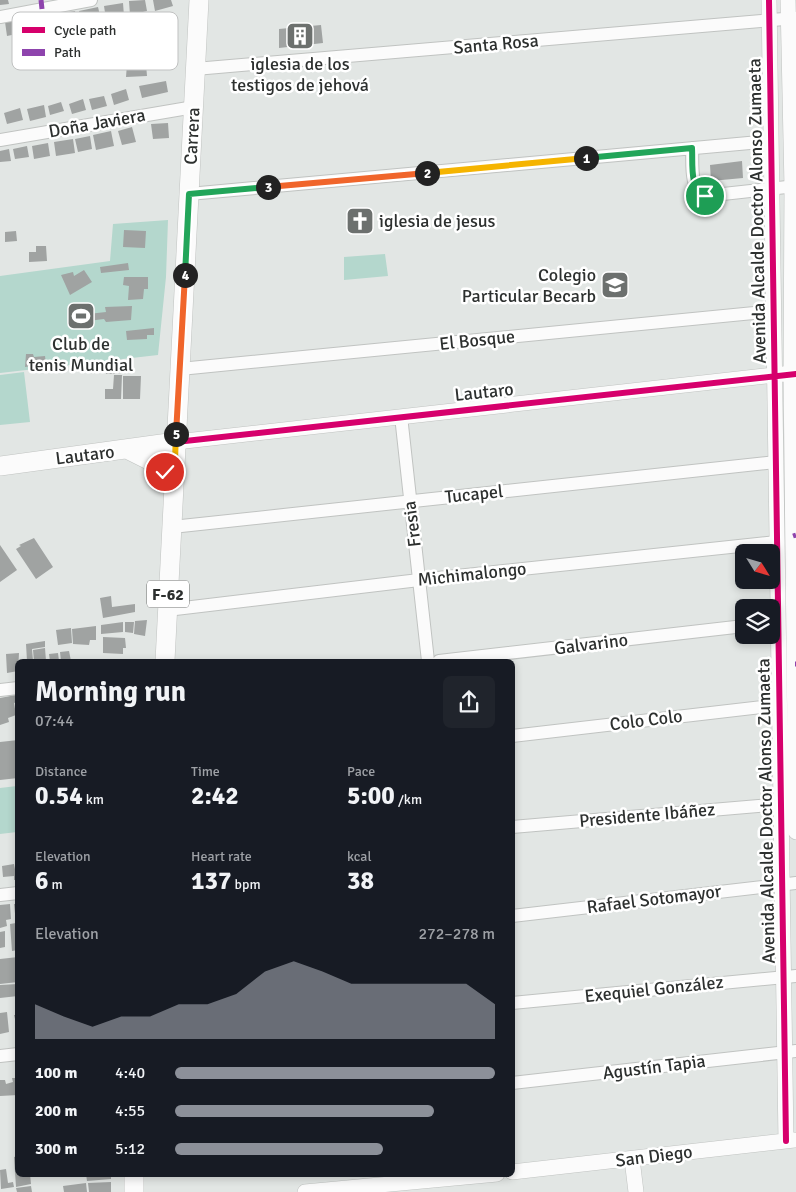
<!DOCTYPE html>
<meta charset="utf-8">
<style>
body{margin:0;font-family:Signika,sans-serif;background:#20242c;color:#f1f3f6;height:100vh;display:flex;flex-direction:column;font-size:19px;white-space:nowrap}
*{box-sizing:border-box;margin:0}
p{font-size:16px;color:#9ea1a6}
.icon{flex:none;width:28px;height:28px;fill:none;stroke:currentColor;stroke-width:2;stroke-linecap:round;stroke-linejoin:round}
.map{position:relative;flex:1;overflow:hidden}
.sheet{position:absolute;left:15px;top:659px;width:500px;height:518px;display:flex;flex-direction:column;background:#171b24;border-radius:8px;box-shadow:0 2px 8px #0003}
.sheet>*{flex:none}
.needle{width:32px;rotate:127deg}
.controls{position:absolute;left:735px;top:544px;display:grid;gap:10px}
.controls a{display:grid;place-items:center;width:45px;height:45px;border-radius:8px;background:#171b24;box-shadow:0 2px 8px #0003;font-size:25px}
.pin{position:absolute;display:grid;place-items:center;width:42px;height:42px;color:#fff;margin:-21px;border:2px solid #fff;border-radius:50%;box-shadow:0 1px 5px #0007}
.km{position:absolute;width:25px;height:25px;margin:-12px;border-radius:50%;background:#222;color:#fff;font-size:14px;line-height:25px;text-align:center}
.round{display:grid;place-items:center;flex:none;width:52px;height:52px;border-radius:8px;background:#20242c}
.headline{display:flex;align-items:center;justify-content:space-between;height:85px;padding:0 20px}
h1{font-size:28px;font-weight:700;line-height:38px}
.figures{display:grid;grid-template-columns:repeat(3,1fr);gap:8px;height:85px;padding:5px 20px}
.figures div{display:grid;align-content:center}
.figures b{font-size:25px;font-weight:700}
.figures small{font-size:14px;font-weight:400}
.figures p{font-size:14px}
.chart{height:140px;padding:10px 20px}
.chart p{display:flex;justify-content:space-between}
.chart svg{width:100%;height:90px;margin-top:5px;fill:#8c9099;opacity:.7}
ul{padding:0 20px;list-style:none;font-size:16px}
li{display:grid;grid-template-columns:80px 60px 1fr;align-items:center;height:38px}
li i{height:12px;border-radius:6px;background:#8c9099}
.map>svg:first-child{display:block}
.park{fill:#b4d7cd}
.building{fill:#a0a3a2}
.lines{fill:none;stroke-linecap:round;stroke-linejoin:round}
.minor-casing{stroke:#c0c3c1;stroke-width:14}
.tertiary-casing{stroke:#c0c3c1;stroke-width:16}
.primary-casing{stroke:#c0c3c1;stroke-width:20}
.minor{stroke:#fbfbfb;stroke-width:12}
.tertiary{stroke:#fbfbfb;stroke-width:15}
.primary{stroke:#fbfbfb;stroke-width:19}
.quiet{stroke:#8e44ad;stroke-width:5;stroke-dasharray:10 5;stroke-linecap:butt}
.cycleway-casing{stroke:#fff;stroke-width:9}
.cycleway{stroke:#d6006c;stroke-width:6}
.split-1-casing{stroke:#fff;stroke-width:10}
.split-2-casing{stroke:#fff;stroke-width:10}
.split-3-casing{stroke:#fff;stroke-width:10}
.split-4-casing{stroke:#fff;stroke-width:10}
.split-5-casing{stroke:#fff;stroke-width:10}
.split-6-casing{stroke:#fff;stroke-width:10}
.split-1{stroke:#22a559;stroke-width:6}
.split-2{stroke:#f5b400;stroke-width:6}
.split-3{stroke:#f0652b;stroke-width:6}
.split-4{stroke:#22a559;stroke-width:6}
.split-5{stroke:#f0652b;stroke-width:6}
.split-6{stroke:#f5b400;stroke-width:6}
.labels{text-anchor:middle;stroke-width:5;stroke-linejoin:round;paint-order:stroke}
.shield{fill:#fff;stroke:#6c6e6d;stroke-width:1}
.shield-label{font-size:16px;font-weight:bold;fill:#2d302f}
.street-label{font-size:18px;fill:#2d302f;stroke:#fff}
.poi-label{font-size:18px;fill:#2d302f;stroke:#fff}
.key{fill:#fff;stroke:#c0c1c1;stroke-width:1}
.key-label{font-size:14px;fill:#2d302f}
</style>
<div class="map">
<svg width="796" height="1192" viewBox="0 0 796 1192">
<rect width="100%" height="100%" fill="#e2e6e4"/>
<path class="park" d="M168,220L166,277L158,355L0,373V276L110,261L113,224Z
M385,254L388,276L344,280V257Z
M24,372L30,422L0,425V375Z
M17,786V832L0,834V788Z"/>
<path class="building" d="M0,0H8L9,4L0,5Z
M145,0L147,11L130,15L129,1Z
M153,0H171L173,6L155,11Z
M123,3L124,16L106,19L104,6Z
M98,7L101,20L81,23L79,11Z
M75,11L77,23L57,27L56,14Z
M23,19L26,32L7,36L5,22Z
M321,25L323,43L279,48V29Z
M127,64H146L147,76L126,77Z
M166,81L168,92L142,98L139,86Z
M126,89L129,100L114,105L111,94Z
M104,96L107,106L92,110L89,99Z
M83,99L86,110L72,114L69,104Z
M61,102L64,111L50,115L48,106Z
M44,105L46,117L30,121L27,109Z
M20,108L23,120L7,124L4,113Z
M168,123L169,138L153,139L151,124Z
M132,127L136,142L122,145L118,131Z
M111,131L114,146L96,150L93,135Z
M90,136L92,149L78,152L75,139Z
M73,139L75,153L56,156L54,142Z
M48,143L50,156L34,159L32,146Z
M27,146L29,157L15,159L13,149Z
M9,149L11,161L0,162V151Z
M742,161L743,178L711,181L710,165Z
M124,230L146,231L145,248L123,247Z
M16,231L17,241L5,242V232Z
M36,246H46L47,261L29,262V252H36Z
M128,263L129,270L101,273L100,267Z
M84,270L92,282L70,295L61,275L73,272L74,276Z
M124,277H148V289H144L143,299L128,300L129,286L123,285Z
M132,306L131,320L106,322L104,319L88,321V314L106,312L105,307Z
M154,328V335H147V339L127,340L126,331Z
M26,354H33L34,357L45,356L46,364L25,367Z
M121,362L122,373L106,374V364Z
M114,375H122L121,399H105V389H113Z
M123,376H141L140,399H123Z
M34,538L53,567L36,579L16,549L21,546L19,545Z
M0,545L17,570L0,582Z
M111,596L112,607L135,604V612L103,618L100,598Z
M147,620L145,636L134,634L135,621Z
M123,622V632L101,634V625Z
M125,622H134L133,633L125,632Z
M96,626V640H90L89,645L73,644L72,629Z
M71,628L72,643L58,645L56,630Z
M103,637L125,638L126,648H123V654L103,653Z
M45,641V647L32,649L33,661H27L26,644Z
M45,648L46,661H34L33,650Z
M69,651L71,661H61L60,652Z
M19,653L18,671L7,673L6,654Z
M58,653L59,661H50L49,654Z
M16,695L17,702L14,703L16,715L8,718L9,722L0,725V698Z
M18,740V778L0,780V742Z
M14,864L17,880H14V876L3,877L2,866Z
M10,904L11,919L6,920L7,926L0,928V905Z
M14,904H18V950L12,951L10,924L16,923Z
M5,931V947L0,948V932Z
M18,957V982L0,984V959Z
M18,984V996L0,998V985Z
M7,1012L9,1032L0,1034V1013Z
M14,1015H18V1027H17Z
M12,1078H18V1095L0,1096V1080H5L6,1084L13,1082Z
M18,1156V1174H30L31,1184L16,1187L14,1157Z
M6,1169L8,1183L13,1182L14,1187L1,1189L0,1170Z
M86,1174H111V1179L87,1181Z
M111,1182V1192H89L88,1183Z
M86,1183L87,1192H64L63,1186Z
M31,1186L32,1192H17L16,1188Z"/>
<g class="lines">
<defs>
<path id="minor" d="M0,17L91,0
M195,69L796,18
M0,140L194,107
M692,148C693,164 689,188 705,196L796,186
M189,194L771,141
M180,369L774,311
M401,416L428,661
M172,527L776,462
M167,610L419,580L777,542
M439,661L744,626
M0,690L18,688
M512,736L779,705
M512,827L781,804
M0,895L18,893
M512,916L796,883
M512,1003L796,976
M0,1056L18,1054
M512,1083L796,1051"/>
<path id="tertiary" d="M769,0L786,1141
M788,0L792,187L791,374L796,832
M176,442L783,374
M632,1159L636,1192
M512,1172L794,1140
M305,1192L497,1174"/>
<path id="primary" d="M129,450L159,465L174,485
M0,466L176,442
M165,661L199,0
M134,1192V1174"/>
</defs>
<use href="#minor" class="minor-casing"/>
<use href="#tertiary" class="tertiary-casing"/>
<use href="#primary" class="primary-casing"/>
<use href="#minor" class="minor"/>
<use href="#tertiary" class="tertiary"/>
<use href="#primary" class="primary"/>
<path class="quiet" d="M41,0L42,9
M793,536L796,535
M795,664H796"/>
<defs>
<path id="cycleway" d="M769,0L786,1141
M176,442L796,374"/>
</defs>
<use href="#cycleway" class="cycleway-casing"/>
<use href="#cycleway" class="cycleway"/>
</g>
<g class="lines">
<defs>
<path id="split-1" d="M586,158L692,148C693,164 689,188 705,196"/>
<path id="split-2" d="M427,173L586,158"/>
<path id="split-3" d="M268,187L427,173"/>
<path id="split-4" d="M185,275L189,194L268,187"/>
<path id="split-5" d="M176,434L185,275"/>
<path id="split-6" d="M165,472L174,485L176,434"/>
</defs>
<use href="#split-1" class="split-1-casing"/>
<use href="#split-2" class="split-2-casing"/>
<use href="#split-3" class="split-3-casing"/>
<use href="#split-4" class="split-4-casing"/>
<use href="#split-5" class="split-5-casing"/>
<use href="#split-6" class="split-6-casing"/>
<use href="#split-1" class="split-1"/>
<use href="#split-2" class="split-2"/>
<use href="#split-3" class="split-3"/>
<use href="#split-4" class="split-4"/>
<use href="#split-5" class="split-5"/>
<use href="#split-6" class="split-6"/>
</g>
<defs>
<symbol id="building-square" viewBox="-11 -11 22 22"><rect x="-9" y="-9" width="18" height="18" rx="4" fill="#6c706e" stroke="#fff"/><path d="M-4-6H4V6H1V3H-1V6H-4ZM-2.5-4.3h1.7v1.8h-1.7ZM.8-4.3h1.7v1.8H.8ZM-2.5-1h1.7V.8h-1.7ZM.8-1h1.7V.8H.8Z" fill="#fff"/></symbol>
<symbol id="church-square" viewBox="-11 -11 22 22"><rect x="-9" y="-9" width="18" height="18" rx="4" fill="#6c706e" stroke="#fff"/><path d="M-1.2-6h2.4v3.5h3.3v2.4h-3.3V6h-2.4V-.1h-3.3v-2.4h3.3Z" fill="#fff"/></symbol>
<symbol id="school-square" viewBox="-11 -11 22 22"><rect x="-9" y="-9" width="18" height="18" rx="4" fill="#6c706e" stroke="#fff"/><path d="M0-5L7-2L0 1L-7-2ZM-4 1L0 2.5L4 1V4Q0 6-4 4Z" fill="#fff"/></symbol>
<symbol id="stadium-square" viewBox="-11 -11 22 22"><rect x="-9" y="-9" width="18" height="18" rx="4" fill="#6c706e" stroke="#fff"/><path d="M0-5a6.5 5 0 1 0 0 10a6.5 5 0 1 0 0-10ZM-3.5-1.8h7v3.6h-7Z" fill="#fff"/></symbol>
</defs>
<g fill-rule="evenodd">
<use href="#building-square" x="284" y="20" width="32" height="32"/>
<use href="#church-square" x="344" y="205" width="32" height="32"/>
<use href="#school-square" x="599" y="269" width="32" height="32"/>
<use href="#stadium-square" x="65" y="300" width="32" height="32"/>
</g>
<g class="labels">
<rect class="shield" x="147" y="580.5" width="42" height="27" rx="4"/>
<g class="shield-label">
<text x="168" y="600">F-62</text>
</g>
<g class="street-label">
<text transform="translate(496 44) rotate(-5)" y="6">Santa Rosa</text>
<text transform="translate(97 123) rotate(-10)" y="6">Doña Javiera</text>
<text transform="translate(192 136) rotate(-87)" y="6">Carrera</text>
<text transform="translate(757 211) rotate(-91)" y="6">Avenida Alcalde Doctor Alonso Zumaeta</text>
<text transform="translate(477 340) rotate(-6)" y="6">El Bosque</text>
<text transform="translate(484 392) rotate(-6)" y="6">Lautaro</text>
<text transform="translate(85 455) rotate(-7)" y="6">Lautaro</text>
<text transform="translate(474 494) rotate(-6)" y="6">Tucapel</text>
<text transform="translate(412 524) rotate(-97)" y="6">Fresia</text>
<text transform="translate(472 574) rotate(-6)" y="6">Michimalongo</text>
<text transform="translate(591 644) rotate(-7)" y="6">Galvarino</text>
<text transform="translate(646 720) rotate(-7)" y="6">Colo Colo</text>
<text transform="translate(766 811) rotate(-91)" y="6">Avenida Alcalde Doctor Alonso Zumaeta</text>
<text transform="translate(647 815) rotate(-5)" y="6">Presidente Ibáñez</text>
<text transform="translate(654 899) rotate(-7)" y="6">Rafael Sotomayor</text>
<text transform="translate(654 989) rotate(-6)" y="6">Exequiel González</text>
<text transform="translate(654 1067) rotate(-7)" y="6">Agustín Tapia</text>
<text transform="translate(654 1156) rotate(-7)" y="6">San Diego</text>
</g>
<g class="poi-label">
<text x="300" y="70">iglesia de los<tspan x="300" dy="21">testigos de jehová</tspan></text>
<text x="379" y="227" text-anchor="start">iglesia de jesus</text>
<text x="596" y="281" text-anchor="end">Colegio<tspan x="596" dy="21">Particular Becarb</tspan></text>
<text x="81" y="350">Club de<tspan x="81" dy="21">tenis Mundial</tspan></text>
</g>
</g>
<rect x="12" y="12" width="166" height="58" rx="8" class="key"/>
<rect x="22" y="27" width="23" height="6" fill="#d6006c"/>
<rect x="22" y="49" width="23" height="7" fill="#8e44ad"/>
<g class="key-label">
<text x="54" y="35">Cycle path</text>
<text x="54" y="57">Path</text>
</g>
</svg>
<div class="controls">
<a><svg class="needle" viewBox="-14 -14 28 28"><path d="M0-13l5 13h-10z" fill="#e53935"/><path d="M0 13l5-13h-10z" fill="#9ea1a6"/></svg></a>
<a><svg class="icon" aria-label="layers" viewBox="0 0 24 24"><path d="M12 4l9 5-9 5-9-5zM3 14l9 5 9-5"/></svg></a>
</div>
<div class="pin" style="left:705px;top:196px;background:#1e9e55"><svg class="icon" aria-label="arrive" viewBox="0 0 24 24"><path d="M6 21V4h12l-3 4 3 4H6"/></svg></div>
<div class="pin" style="left:165px;top:472px;background:#d93025"><svg class="icon" aria-label="check" viewBox="0 0 24 24"><path d="M5 12l5 5 9-10"/></svg></div>
<b class="km" style="left:586px;top:158px">1</b>
<b class="km" style="left:427px;top:173px">2</b>
<b class="km" style="left:268px;top:187px">3</b>
<b class="km" style="left:185px;top:275px">4</b>
<b class="km" style="left:176px;top:434px">5</b>
<section class="sheet">
<div class="headline"><div><h1>Morning run</h1><p>07:44</p></div><a class="round"><svg class="icon" aria-label="share" viewBox="0 0 24 24"><path d="M12 15V3M7 8l5-5 5 5M5 13v7h14v-7"/></svg></a></div>
<div class="figures">
<div><p>Distance</p><b>0.54<small> km</small></b></div>
<div><p>Time</p><b>2:42</b></div>
<div><p>Pace</p><b>5:00<small> /km</small></b></div>
</div>
<div class="figures">
<div><p>Elevation</p><b>6<small> m</small></b></div>
<div><p>Heart rate</p><b>137<small> bpm</small></b></div>
<div><p>kcal</p><b>38</b></div>
</div>
<div class="chart"><p><span>Elevation</span>272–278 m</p>
<svg viewBox="0 0 160 44" preserveAspectRatio="none"><path d="M0 44V27L10 33L20 38L30 33L40 33L50 27L60 27L70 22L80 11L90 6L100 11L110 17L120 17L130 17L140 17L150 17L160 27V44z"/></svg>
</div>
<ul>
<li><b>100 m</b>4:40<i style="width:100%"></i></li>
<li><b>200 m</b>4:55<i style="width:81%"></i></li>
<li><b>300 m</b>5:12<i style="width:65%"></i></li>
</ul>
</section>
</div>
